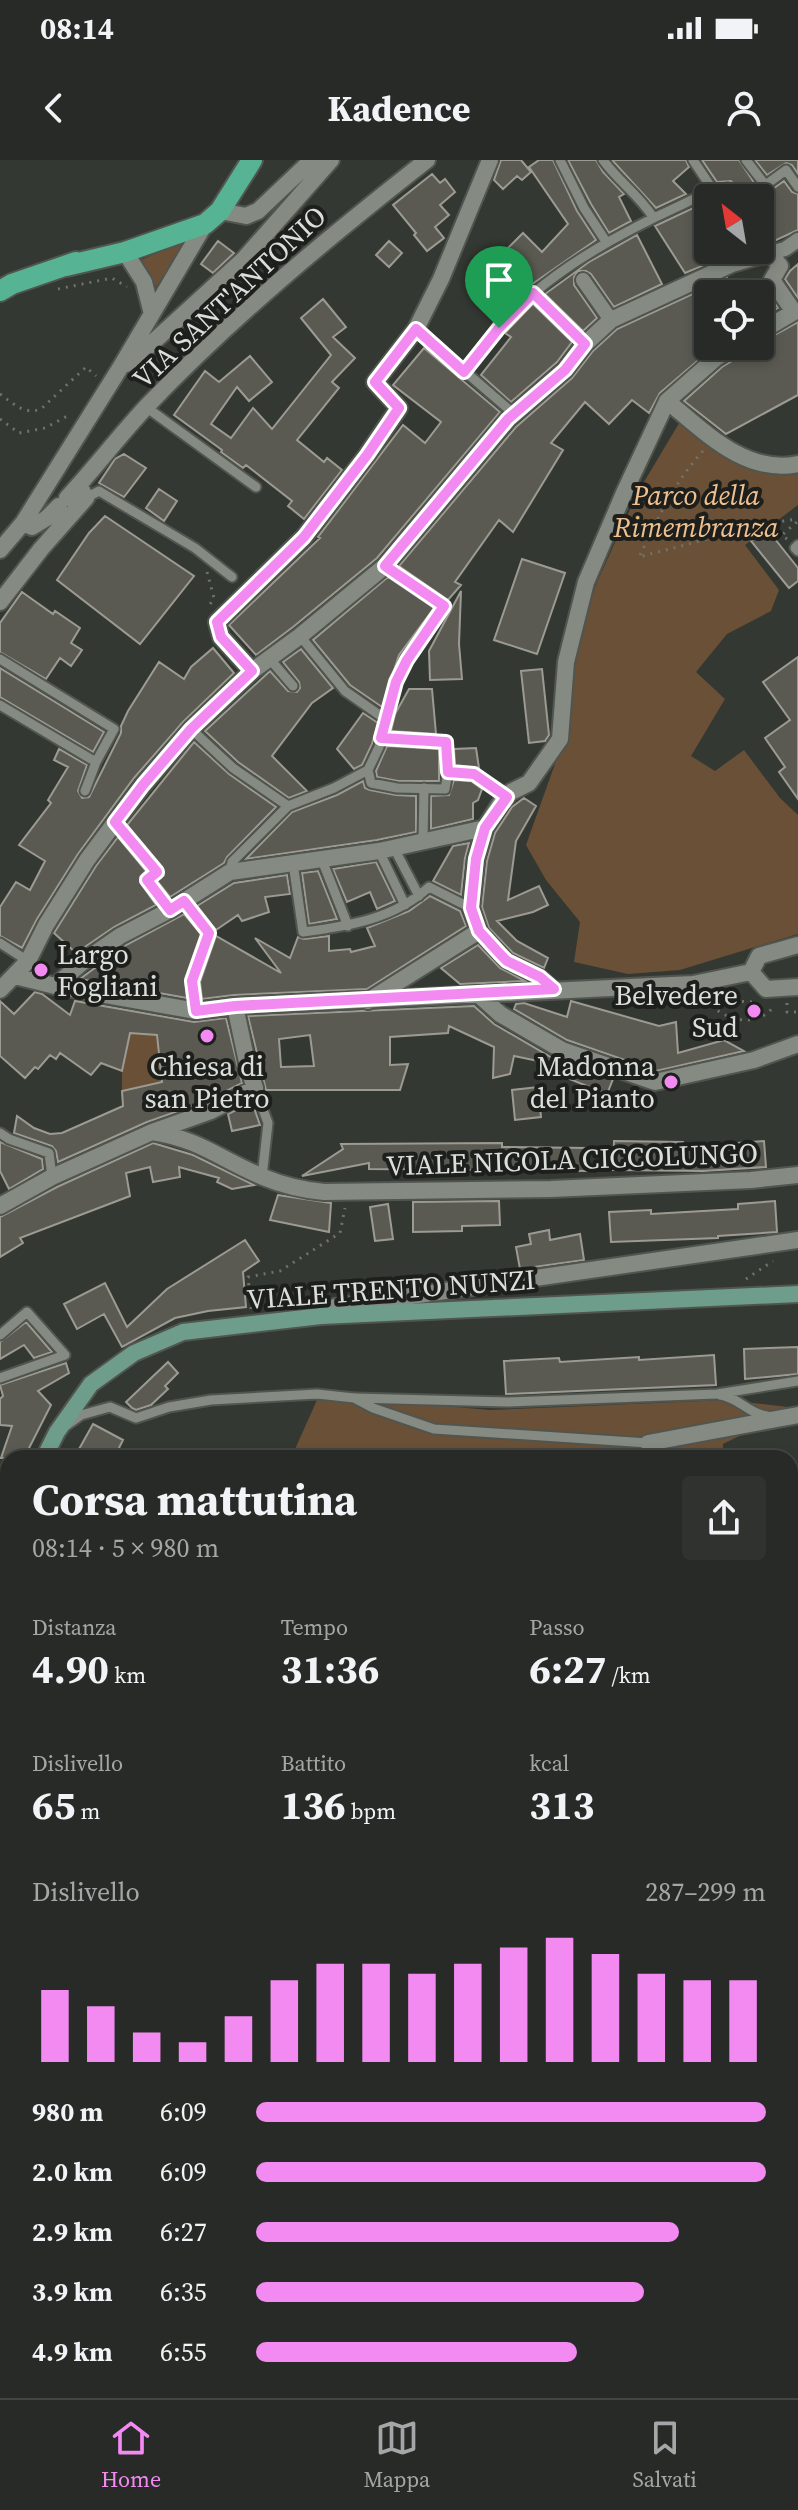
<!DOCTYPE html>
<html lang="it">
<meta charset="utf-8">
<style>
body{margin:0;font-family:"Source Serif 4",serif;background:#2f322e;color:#f1f3f6;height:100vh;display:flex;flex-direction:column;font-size:30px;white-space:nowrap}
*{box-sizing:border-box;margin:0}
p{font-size:26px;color:#a4a7a7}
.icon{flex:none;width:44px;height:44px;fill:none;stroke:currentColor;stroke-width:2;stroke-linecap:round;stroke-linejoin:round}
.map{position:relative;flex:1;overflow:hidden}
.details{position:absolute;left:0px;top:1290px;width:798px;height:948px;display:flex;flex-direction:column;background:#272a26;border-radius:24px 24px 0 0;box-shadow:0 4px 12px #0003,0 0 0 2px #434643}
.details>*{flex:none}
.needle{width:52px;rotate:329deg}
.buttons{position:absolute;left:694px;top:24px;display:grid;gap:16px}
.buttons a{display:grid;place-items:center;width:80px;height:80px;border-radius:8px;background:#272a26;box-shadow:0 4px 12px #0003,0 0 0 2px #434643;font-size:40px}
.pin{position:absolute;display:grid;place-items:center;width:68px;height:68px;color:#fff;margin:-82px -34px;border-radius:50% 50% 50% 0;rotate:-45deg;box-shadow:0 0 8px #0007}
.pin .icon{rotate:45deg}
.round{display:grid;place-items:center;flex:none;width:84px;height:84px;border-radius:8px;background:#2f322e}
.head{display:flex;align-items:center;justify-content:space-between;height:136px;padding:0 32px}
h1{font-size:44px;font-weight:700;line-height:60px}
.stats{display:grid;grid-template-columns:repeat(3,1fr);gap:12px;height:136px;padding:8px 32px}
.stats div{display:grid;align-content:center}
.stats b{font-size:40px;font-weight:700}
.stats small{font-size:22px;font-weight:400}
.stats p{font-size:22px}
.chart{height:224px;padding:16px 32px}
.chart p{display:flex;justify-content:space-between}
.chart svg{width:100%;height:144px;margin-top:8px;stroke:#f38af2;stroke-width:6}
ul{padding:0 32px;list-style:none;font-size:26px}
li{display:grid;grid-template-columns:128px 96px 1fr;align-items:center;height:60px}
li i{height:20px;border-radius:10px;background:#f38af2}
.status{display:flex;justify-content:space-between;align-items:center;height:56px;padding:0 40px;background:#272a26;direction:ltr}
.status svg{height:22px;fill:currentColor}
header{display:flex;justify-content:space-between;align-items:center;height:104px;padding:0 32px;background:#272a26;font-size:36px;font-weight:700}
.dock{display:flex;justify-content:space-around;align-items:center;height:112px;border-top:2px solid #434643;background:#272a26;font-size:22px;color:#a4a7a7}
.dock a{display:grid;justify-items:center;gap:4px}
.dock .selected{color:#f38af2}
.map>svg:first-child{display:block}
.green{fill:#695036}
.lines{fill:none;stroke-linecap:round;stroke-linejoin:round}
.stream{stroke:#465a5a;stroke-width:5}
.building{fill:#5b5a52;stroke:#9c9b92;stroke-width:2;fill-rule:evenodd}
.service-casing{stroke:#51554f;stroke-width:13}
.pedestrian-casing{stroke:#51554f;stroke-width:18}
.minor-casing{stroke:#51554f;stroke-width:20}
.secondary-casing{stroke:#51554f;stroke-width:20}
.primary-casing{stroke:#51554f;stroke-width:24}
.path{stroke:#6f726d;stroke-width:3;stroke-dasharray:2 6;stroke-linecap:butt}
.service{stroke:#858a83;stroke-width:9}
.pedestrian{stroke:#858a83;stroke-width:14}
.minor{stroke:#858a83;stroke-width:16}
.secondary{stroke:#6e9e8b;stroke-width:16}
.primary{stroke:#56b393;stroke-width:20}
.route-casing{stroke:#fff;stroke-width:16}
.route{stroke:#f38af2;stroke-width:10}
.poi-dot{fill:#f38af2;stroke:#1d1f1c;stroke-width:3}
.labels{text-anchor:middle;stroke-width:8;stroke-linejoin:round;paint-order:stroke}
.street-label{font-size:28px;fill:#dbded9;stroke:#1d1f1c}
.park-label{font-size:28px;font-style:italic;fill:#f0c08f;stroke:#1d1f1c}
.poi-label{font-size:28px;fill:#dbded9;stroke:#1d1f1c;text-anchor:end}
</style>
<div class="status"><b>08:14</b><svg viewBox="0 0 49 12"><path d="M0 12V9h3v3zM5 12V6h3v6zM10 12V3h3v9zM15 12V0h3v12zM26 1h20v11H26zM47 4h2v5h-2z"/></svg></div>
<header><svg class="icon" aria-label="back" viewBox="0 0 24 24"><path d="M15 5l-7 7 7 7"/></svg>Kadence<svg class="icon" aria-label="person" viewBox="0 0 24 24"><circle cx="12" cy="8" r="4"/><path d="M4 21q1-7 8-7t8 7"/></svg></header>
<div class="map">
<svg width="798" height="2238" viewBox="0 0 798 2238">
<rect width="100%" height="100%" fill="#343832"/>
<path class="green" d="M192,77L156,127L141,100Z
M681,260L735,298L798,306V345L745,385L779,430L771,451L727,474L696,512L725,539L691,596L715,611L744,590L780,638L798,655V774L680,810L628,814L574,802L580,762L546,720L526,685L566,573L574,502L584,460L597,422L638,332Z
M130,873L157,875L163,935L142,927L122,931V911Z
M354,1238L490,1250L726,1240L797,1248L723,1284V1298H291L317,1240Z
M798,1375V1932L790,1933V1376Z
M8,1764V1994L0,1986V1767Z
M0,2198H8V2230H227L224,2238H0Z"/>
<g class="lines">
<path class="stream" d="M790,1904L798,1903
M0,2212L8,2213"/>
</g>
<path class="building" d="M501,0H521L531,12L522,20L517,16L503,29L494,20Z
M539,0H553L577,51L596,80L528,127L502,153L485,135L516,103L507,89L523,73L542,92L568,64L529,7Z
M568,0H596L603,12L624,34L619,37L631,61L609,73L591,44Z
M612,0H686L689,7L673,21L686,34L656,48Z
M702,0H739L755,24L742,34L731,21L717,22Z
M755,0H798V14L792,5L786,3L767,15Z
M432,14L440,23L445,19L455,32L440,45L449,55L435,67L444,78L427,91L414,75L416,73L393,45Z
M784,21L792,32L798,34V70L772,82L766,72L760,70V38Z
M708,41V90H741L685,113L655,66Z
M637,75L662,124L614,147L591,114L586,111H578L574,117V125L597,158L583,171L545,134L589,102Z
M218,81L234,93L213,113L201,104Z
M389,81L402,93L389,107L376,95Z
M798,104V138L785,119L790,111Z
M727,118L734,134H708V186H715L660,233L649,253L632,240L609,264L585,242L551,283L563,290L513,372L499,360L455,422L461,425L448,440L399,406L516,267L572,218L593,191L617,169Z
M762,122L778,148L760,159V134H741Z
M323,139L346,167L333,177L355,198L332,222L339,228L297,280L324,302L327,298L342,310L304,359L288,346L292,341L246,305L243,308L221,292L222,290L174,255L205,211L219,222L250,196L272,222L249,241L237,227L211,264L231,278L253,248L272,269L331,195L301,158Z
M533,144L572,182L557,202L511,242L481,215L511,177L505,173Z
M798,162V235L726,274L684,241L722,207L742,195L747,186H760V183Z
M424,188L500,252L377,398L293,467L256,495L229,465L320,378L318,377L403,265L425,283L441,262L393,225Z
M124,294L146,308L124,337L99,323L115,299Z
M159,329L177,341L164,361L146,348Z
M105,356L194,416L140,484L57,420L89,373Z
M767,369L798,408V421L789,428L751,381Z
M522,399L565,413L537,494L494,480Z
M388,417L434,448L399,495L382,547L350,525L313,480Z
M461,431L459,484L462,519L430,520L429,491Z
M22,432L53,454L55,451L80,468L71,483L82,490L71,506L60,498L46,519L0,492V463Z
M213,488L234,513L183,562L134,618L78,694L37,759L22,788L0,776V747L16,722L30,730L45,701L19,685L51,643L48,640L68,607L54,600L59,589L87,605L78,631L82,638L89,637L121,573V566L128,551L159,502L184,519L191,507Z
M301,489L333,528L312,543L272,596L307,631L289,638L238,602L205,571L270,511L288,531L297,532L300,528L299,522L283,502Z
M798,497V639L779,612L785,607L765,578L790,560L763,522Z
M0,508L104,572L93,592L0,537Z
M542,509L549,575L545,581L529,583L521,511Z
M409,529H432L436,574L391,571L395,554Z
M363,553L378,563L372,584L362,605L354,609L337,589Z
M194,582L229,614L276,647L227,697L224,703L170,737L157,721L164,715L163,708L127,665Z
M387,586L439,589V621H398L377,617L376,611Z
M476,588L479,608L455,605L454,589Z
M454,620L471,621L482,629L478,640L473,643V659L431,669V636L449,635Z
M363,621L365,628L370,630L396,635L416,636V672L377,680L246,699L292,652L337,635Z
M524,638L536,646L516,681L508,740L539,726L548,745L533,752L497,761L517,781L548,798L544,808L513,793L489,768L482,747L487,701L495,673L512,647Z
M118,677L146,711L140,717V722L156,745L114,767L76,793L54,773L96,706Z
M469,683L465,698L461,735L433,721L453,686Z
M376,702L395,741L377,749L370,732L347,742L333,709Z
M318,711L337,759L309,764L302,713Z
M287,715L290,734L265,737L269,752L242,761L238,755L216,770L197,746L234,723Z
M430,736L460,751L466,766L367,829L234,835L202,839L200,822L216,776L281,813L255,778L290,798L298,777L304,779L329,776V791L350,789L351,792L375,786L367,768L409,751Z
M184,754L201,774L185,819L187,838L80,819L126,785Z
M478,785L500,808L525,821L460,824L441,808Z
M35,832L42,834L70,855L75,841L194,862L226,858L242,923L207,941L147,962L58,1002L56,991L52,986L14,973L17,956L34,968L50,974L62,973L123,946L122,931L162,922L157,875L130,873L122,911L101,903L91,915L60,893L56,899L50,895L38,909L35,907L25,918L0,896V841L14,854Z
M571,841L659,866L676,862L678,893L724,880L744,891L656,911L567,880L514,849L516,844L524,843L567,857Z
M474,846L494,864L556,900L613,919L607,934L542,908L543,902L514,896L510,914L493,918L494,887L449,866L448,873L390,877V905L408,904L400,930H266L248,856ZM310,875L314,906L281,907L279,879Z
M538,927L541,957L515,960L512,930Z
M252,942L260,965L232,971L228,954Z
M614,981L683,982V987L764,981L766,1007L703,1011L613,1010Z
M0,982L42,999L43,1009L9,1029L0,1011Z
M153,983L193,995L254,1025L232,1029L217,1022L219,1018L179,1007L180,1017L153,1022L150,1007L126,1013L130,1036L20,1078L23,1083L0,1097V1057L57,1027Z
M502,983V987L588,988V1011L369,1009V1003L302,1016L343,989L341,984Z
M278,1035L331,1043L329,1072L270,1060Z
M499,1041L500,1065L462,1066V1071L413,1072V1042Z
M775,1041L777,1072L718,1076V1078L611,1082L609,1052L651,1050V1054L738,1049V1044Z
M388,1044L393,1079L375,1081L370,1047Z
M549,1070L550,1080L580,1074L584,1100L520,1109L516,1087L531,1084L529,1074Z
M245,1080L259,1101L243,1112L246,1147L208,1151L175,1158L122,1187L104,1154L77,1169L64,1144L105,1123L127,1167L167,1129Z
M26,1162L52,1192L34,1198L24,1185L0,1199V1182Z
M798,1187V1214L745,1219L744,1189Z
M714,1195L716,1225L506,1234L504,1201L559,1198L560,1202L639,1197V1200Z
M168,1202L178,1213L165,1226L168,1229L151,1245L136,1250L132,1248L126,1242Z
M66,1203L69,1213L38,1231L51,1245L24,1298H1L12,1266L0,1265V1239L3,1236L0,1225Z
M93,1264L123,1280L114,1298H74Z"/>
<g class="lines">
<defs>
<path id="service" d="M560,0L584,48L607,83
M603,0C618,21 638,34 653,57
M693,0L713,30
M746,0L766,26
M748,38L786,10L798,27
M760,77L770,93
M533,133L585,184
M416,169L513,253
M464,212C486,185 507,155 534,133C576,97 627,70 677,47C694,39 710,30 728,28L736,38
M146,247L256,327
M86,338L99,331L195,388L232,417
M798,385L795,388L798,391
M300,476L345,531L385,559
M268,497L293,526
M0,499L114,569L96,602L85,631
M0,545L96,602
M191,569L233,608L288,646
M381,578L446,582L448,612
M368,610L371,623L397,628L445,629L448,612L474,614L507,637
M115,662L157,712L147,720L170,750
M423,681L424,628
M394,688L419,736
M379,691L405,745
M322,700L348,766
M293,703L303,772C349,766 394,759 429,727L471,748
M230,712L232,702L288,646L334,628L368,610L379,587L396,522L407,500L444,446L385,406
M184,741L209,773L192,821L196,851
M0,783L28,801
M255,928L268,963L262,1017
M0,973L9,979L49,993L52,1017
M0,1175L27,1152L65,1195L0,1218
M720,1235C738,1237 749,1254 767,1256
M355,1238L507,1242L717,1234L798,1221
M67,1265L81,1255L110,1247L136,1258L169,1247L211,1240L317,1234L354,1238L373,1248L434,1269L648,1283"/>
<path id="pedestrian" d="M770,93L785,89L798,80
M583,120L611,160
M479,771L507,801L540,817L554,829"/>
<path id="minor" d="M220,51L246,56L258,51L312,0
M125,92L144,122L152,154
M126,204L140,194L243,100L331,0
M667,241C704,271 745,315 798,304
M67,338C95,308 119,276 147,246C233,156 329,77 427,0
M23,363L32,367L47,358L59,346
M0,390L23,363L120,208L205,64
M0,442L41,389L86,338L79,325
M252,511L221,477L217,462L304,377L367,295L399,248L375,222L416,169L441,119L490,0
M751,812L759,796L798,785
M751,812L766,829L798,827
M15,816L55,826L196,851L235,846L693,824L751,812
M55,826L84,801L120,776L170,750L230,712L379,691L485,668
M0,830L28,801L46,765L87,700L143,625L191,569L252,511L300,476L385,406L508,259L565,210L585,184L611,160L732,104L770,93L780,106L772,120L794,152L760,172
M478,834L500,854L562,890L655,922L754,900L798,884
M368,841L479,771L471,748L476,699L485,668L500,644L511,632L529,623L560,579L566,502L586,422L624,333L667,241L716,198L736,186
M152,972C200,979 221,1000 263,1017C282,1025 303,1030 324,1032L551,1029L751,1020L798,1015
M0,1046L52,1017L152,972L211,951L255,928L248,907L235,846
M321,1156L335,1147L798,1080
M648,1283L798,1255"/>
<path id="secondary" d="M44,1298L57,1272L91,1224L134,1193L183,1172L321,1156L798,1134
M0,1386L8,1369"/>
<path id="primary" d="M66,106L125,92L205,64L220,51L252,0
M0,131L12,124L76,102"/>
</defs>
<use href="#service" class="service-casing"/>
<use href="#pedestrian" class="pedestrian-casing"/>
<use href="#minor" class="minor-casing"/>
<use href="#secondary" class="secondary-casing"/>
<use href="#primary" class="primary-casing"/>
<path class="path" d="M58,129L112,118L127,127
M0,234C14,244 24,255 41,249L86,207L96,216
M0,259L19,273L45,268L71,254
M703,291C675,321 657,360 639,397L769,363L798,359
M787,379L782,375L798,361
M207,412L214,438L209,446
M702,840L754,842
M706,840C722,860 757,870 774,846
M787,843V852H798
M746,1119L773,1101
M251,1149L248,1117L280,1111L340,1073L345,1048
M596,1298L612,1294
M790,1446L798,1445
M624,2230L633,2238"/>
<use href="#service" class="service"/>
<use href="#pedestrian" class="pedestrian"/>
<use href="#minor" class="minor"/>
<use href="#secondary" class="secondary"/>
<use href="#primary" class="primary"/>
</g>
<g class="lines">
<defs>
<path id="route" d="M533,133L585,184L565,210L508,259L385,406L444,446L407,500L396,522L381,578L446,582L448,612L474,614L507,637L485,668L476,699L471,748L479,771L500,794L507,801L540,817L554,829L235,846L196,851L192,821L209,773L184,741L170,750L147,720L157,712L115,662L143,625L191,569L252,511L221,477L217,462L304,377L367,295L399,248L375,222L416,169L464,212L499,168Z"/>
</defs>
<use href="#route" class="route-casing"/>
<use href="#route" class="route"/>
</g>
<g class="poi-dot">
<circle cx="41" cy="810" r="8"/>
<circle cx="754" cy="851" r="8"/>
<circle cx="207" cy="876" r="8"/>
<circle cx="671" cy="922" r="8"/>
</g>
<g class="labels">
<g class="street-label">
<text transform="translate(229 137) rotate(-43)" y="10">VIA SANT'ANTONIO</text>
<text transform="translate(572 999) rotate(-2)" y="10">VIALE NICOLA CICCOLUNGO</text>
<text transform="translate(391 1129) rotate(-4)" y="10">VIALE TRENTO NUNZI</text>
</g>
<g class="park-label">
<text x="696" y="345">Parco della<tspan x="696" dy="32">Rimembranza</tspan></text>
</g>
<g class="poi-label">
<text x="57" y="804" text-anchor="start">Largo<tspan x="57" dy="32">Fogliani</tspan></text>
<text x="738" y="845">Belvedere<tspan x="738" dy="32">Sud</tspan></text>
<text x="207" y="916" text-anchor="middle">Chiesa di<tspan x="207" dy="32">san Pietro</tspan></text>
<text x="655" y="916">Madonna<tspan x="655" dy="32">del Pianto</tspan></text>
</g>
</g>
</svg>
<div class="buttons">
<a><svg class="needle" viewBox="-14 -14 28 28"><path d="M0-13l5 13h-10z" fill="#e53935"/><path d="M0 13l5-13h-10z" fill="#a4a7a7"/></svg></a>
<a><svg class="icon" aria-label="locate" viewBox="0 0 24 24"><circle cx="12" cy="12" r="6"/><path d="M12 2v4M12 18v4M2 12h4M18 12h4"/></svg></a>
</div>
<div class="pin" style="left:499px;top:168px;background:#1e9e55"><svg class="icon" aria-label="arrive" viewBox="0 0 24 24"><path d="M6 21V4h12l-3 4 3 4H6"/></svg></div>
<section class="details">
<div class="head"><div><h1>Corsa mattutina</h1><p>08:14 · 5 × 980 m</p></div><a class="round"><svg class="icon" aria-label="share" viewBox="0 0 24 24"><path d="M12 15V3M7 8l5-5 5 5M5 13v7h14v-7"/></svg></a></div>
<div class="stats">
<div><p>Distanza</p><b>4.90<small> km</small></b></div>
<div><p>Tempo</p><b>31:36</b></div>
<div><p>Passo</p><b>6:27<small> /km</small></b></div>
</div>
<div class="stats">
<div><p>Dislivello</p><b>65<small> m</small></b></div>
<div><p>Battito</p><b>136<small> bpm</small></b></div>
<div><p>kcal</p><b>313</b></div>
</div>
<div class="chart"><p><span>Dislivello</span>287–299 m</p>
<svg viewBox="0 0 160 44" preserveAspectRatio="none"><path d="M5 44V22M15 44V27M25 44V35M35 44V38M45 44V30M55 44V19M65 44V14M75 44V14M85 44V17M95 44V14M105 44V9M115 44V6M125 44V11M135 44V17M145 44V19M155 44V19"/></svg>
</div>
<ul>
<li><b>980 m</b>6:09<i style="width:100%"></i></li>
<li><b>2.0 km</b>6:09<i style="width:100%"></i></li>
<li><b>2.9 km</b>6:27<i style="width:83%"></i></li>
<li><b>3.9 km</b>6:35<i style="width:76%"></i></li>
<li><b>4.9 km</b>6:55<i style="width:63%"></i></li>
</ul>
</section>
</div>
<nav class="dock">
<a class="selected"><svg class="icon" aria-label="home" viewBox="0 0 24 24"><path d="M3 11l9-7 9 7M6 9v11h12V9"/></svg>Home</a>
<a><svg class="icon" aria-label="map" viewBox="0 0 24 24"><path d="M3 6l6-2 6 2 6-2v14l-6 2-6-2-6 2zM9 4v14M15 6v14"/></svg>Mappa</a>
<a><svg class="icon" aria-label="saved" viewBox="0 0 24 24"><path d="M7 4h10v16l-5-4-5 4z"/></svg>Salvati</a>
</nav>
